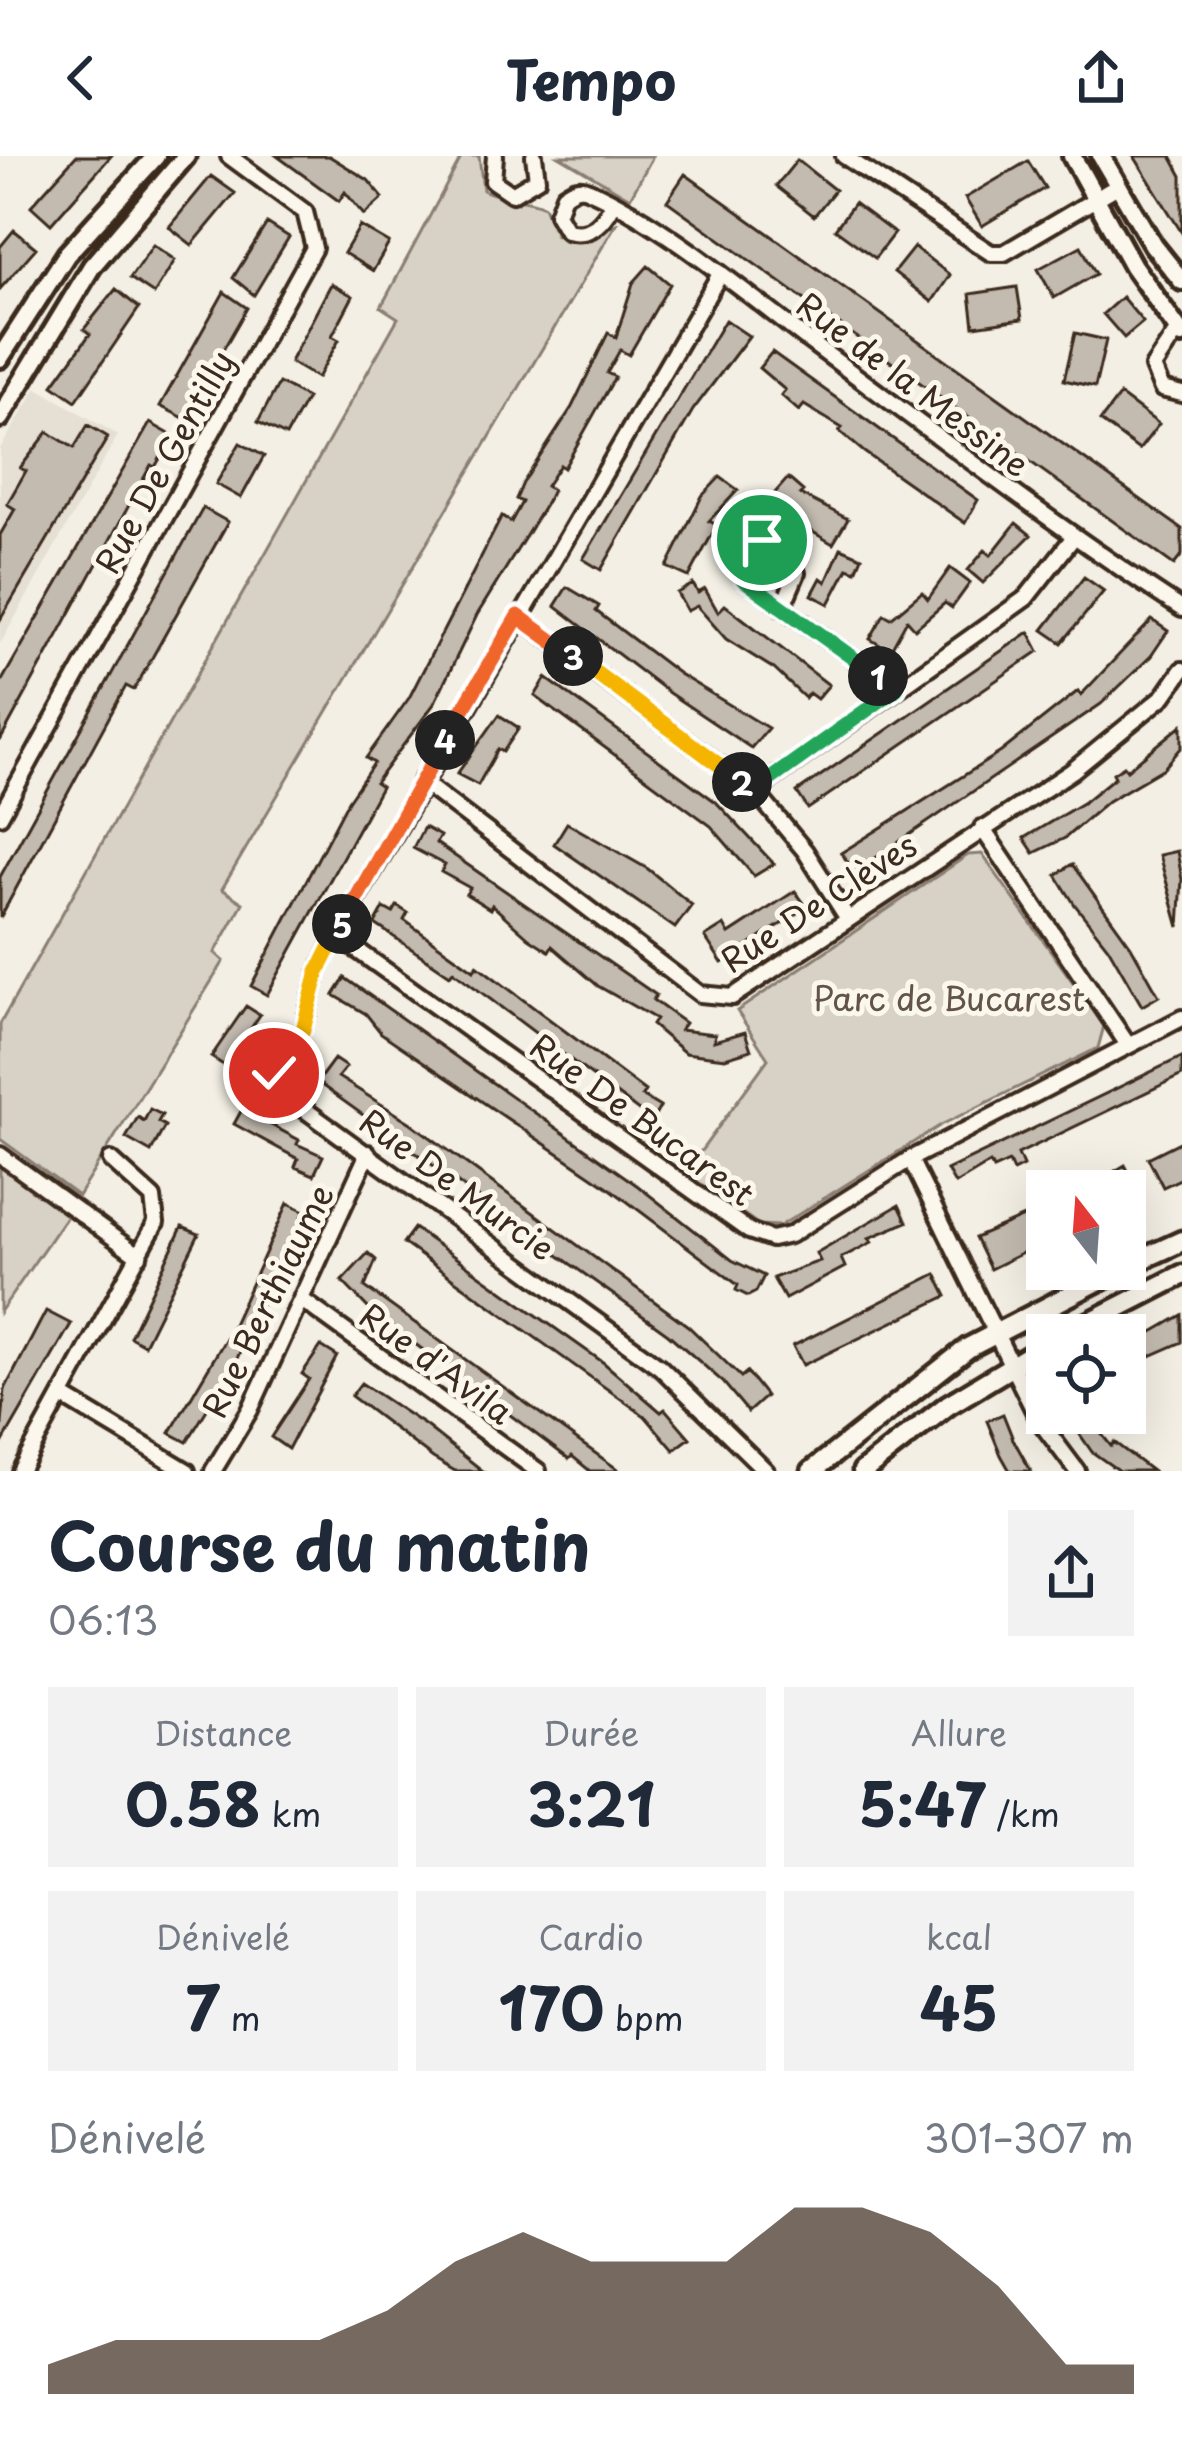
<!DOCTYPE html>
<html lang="fr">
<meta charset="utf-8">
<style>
body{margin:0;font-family:"Playpen Sans",sans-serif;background:#f2f2f3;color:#1f2937;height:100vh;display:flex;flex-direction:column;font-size:45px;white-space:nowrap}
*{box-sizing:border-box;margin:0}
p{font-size:39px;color:#747a83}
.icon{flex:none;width:66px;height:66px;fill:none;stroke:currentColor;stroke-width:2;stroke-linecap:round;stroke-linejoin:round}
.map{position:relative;height:1315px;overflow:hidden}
.details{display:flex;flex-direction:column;background:#fff;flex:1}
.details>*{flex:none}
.needle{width:78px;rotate:343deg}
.controls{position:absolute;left:1026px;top:1014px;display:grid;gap:24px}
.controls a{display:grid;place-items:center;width:120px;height:120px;border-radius:0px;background:#fff;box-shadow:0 12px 48px #0002;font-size:60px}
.pin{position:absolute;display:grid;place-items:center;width:102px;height:102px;color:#fff;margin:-51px;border:6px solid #fff;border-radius:50%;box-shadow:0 3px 12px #0007}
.km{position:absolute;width:60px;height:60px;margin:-30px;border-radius:50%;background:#222;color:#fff;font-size:33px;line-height:60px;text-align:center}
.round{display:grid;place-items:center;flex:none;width:126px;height:126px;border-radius:0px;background:#f2f2f3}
.summary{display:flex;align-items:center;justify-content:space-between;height:204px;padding:0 48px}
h1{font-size:66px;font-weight:700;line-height:90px}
.stats{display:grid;grid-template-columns:repeat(3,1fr);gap:18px;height:204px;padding:12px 48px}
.stats div{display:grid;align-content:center;border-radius:0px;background:#f2f2f3;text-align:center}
.stats b{font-size:60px;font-weight:700}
.stats small{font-size:33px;font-weight:400}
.stats p{font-size:33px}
.chart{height:336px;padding:24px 48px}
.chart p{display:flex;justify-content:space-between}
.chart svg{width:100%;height:216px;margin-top:12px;fill:#3b2a1e;opacity:.7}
header{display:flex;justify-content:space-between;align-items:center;height:156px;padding:0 48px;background:#fff;font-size:54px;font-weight:700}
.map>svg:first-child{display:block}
.built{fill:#e5dfd4}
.green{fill:#d8d1c6;stroke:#8a7e72;stroke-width:3}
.building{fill:#c3bbb0;stroke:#3b2a1e;stroke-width:3}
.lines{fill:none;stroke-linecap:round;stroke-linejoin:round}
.minor-casing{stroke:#3b2a1e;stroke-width:22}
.tertiary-casing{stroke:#3b2a1e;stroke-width:26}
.secondary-casing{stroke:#3b2a1e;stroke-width:27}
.minor{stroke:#fbf7ec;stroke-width:14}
.tertiary{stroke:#fbf7ec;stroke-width:16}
.secondary{stroke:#fbf7ec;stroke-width:18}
.split-1-casing{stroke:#fff;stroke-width:24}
.split-2-casing{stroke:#fff;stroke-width:24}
.split-3-casing{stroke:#fff;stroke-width:24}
.split-4-casing{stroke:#fff;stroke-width:24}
.split-5-casing{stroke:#fff;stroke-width:24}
.split-6-casing{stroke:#fff;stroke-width:24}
.split-1{stroke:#22a559;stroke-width:15}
.split-2{stroke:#22a559;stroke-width:15}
.split-3{stroke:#f5b400;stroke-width:15}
.split-4{stroke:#f0652b;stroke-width:15}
.split-5{stroke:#f0652b;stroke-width:15}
.split-6{stroke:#f5b400;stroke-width:15}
.labels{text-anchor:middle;stroke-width:10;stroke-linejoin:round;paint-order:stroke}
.street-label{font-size:33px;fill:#3b2a1e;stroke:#fbf7ec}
.park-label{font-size:33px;fill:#625448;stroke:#fbf7ec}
</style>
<header><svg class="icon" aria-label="back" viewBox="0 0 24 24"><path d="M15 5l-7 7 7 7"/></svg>Tempo<svg class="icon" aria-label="share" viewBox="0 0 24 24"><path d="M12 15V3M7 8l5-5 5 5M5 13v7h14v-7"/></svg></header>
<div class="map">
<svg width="1182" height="1315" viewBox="0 0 1182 1315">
<rect width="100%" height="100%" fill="#f3efe4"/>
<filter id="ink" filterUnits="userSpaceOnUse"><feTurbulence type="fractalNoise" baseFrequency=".00833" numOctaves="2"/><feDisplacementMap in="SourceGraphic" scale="24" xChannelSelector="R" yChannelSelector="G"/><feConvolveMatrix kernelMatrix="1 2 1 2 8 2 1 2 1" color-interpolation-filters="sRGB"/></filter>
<g filter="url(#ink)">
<path class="built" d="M37,232L118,279L0,488V293Z"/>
<path class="green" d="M462,0H479L483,34C504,45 523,40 544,50L556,79L590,81L616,68L222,733L243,747L215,797L224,805L78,1040L0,983V868L398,162L381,151Z
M559,0H653L630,42Z
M982,698L1104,870L1098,892L941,969L780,1070L759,1069L685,1017L768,903L737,855L968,699Z
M0,1010L67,1059L0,1156Z"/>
<path class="building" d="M76,0H111L51,68L31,50Z
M277,0H329L368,24L383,42L364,59L345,36L339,45Z
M1134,0H1171L1182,20V77Z
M797,4L835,34L814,60L776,30Z
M1028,5L1045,32L982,70L965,42Z
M685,18L1182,373V399L1174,409L667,45Z
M211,20L235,37L192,89L169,71Z
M854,47L894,77L875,102L835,73Z
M267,67L289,81L254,139L233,122Z
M360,70L389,87L373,115L344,97Z
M14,74L36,92L0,133V91Z
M153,89L175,104L154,138L130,122Z
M1081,90L1096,118L1054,142L1038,113Z
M914,91L950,119L932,146L894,116Z
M648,110L670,128L629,199L620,194L607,217L615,221L564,312L560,309L546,330L552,334L545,349L477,459L434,548L375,627L381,631L267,839L251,830L348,645L374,607L366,602L409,542L502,360L511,366L522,346L516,343L523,327L572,251L608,177L616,181L633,127Z
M331,128L353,140L332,180L339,184L317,222L290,206Z
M1017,131L1022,163L974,170L970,138Z
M116,133L139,152L76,245L53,229L90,178L84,173Z
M224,136L247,152L184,262L160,250Z
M1122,141L1143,166L1124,182L1103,158Z
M725,164L749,180L693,254L601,414L583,403Z
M1075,177L1106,184L1095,231L1064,224Z
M772,196L978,344L965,367L864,296L839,275L842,272L804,249L799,255L781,239L785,234L759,212Z
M279,227L307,242L286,280L258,266Z
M1120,239L1159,268L1139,294L1100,265Z
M150,267L173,280L155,311L151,309L0,585V528Z
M88,269L108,281L0,464V379L15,353L7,348L26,315L20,312L48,276L74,292Z
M240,287L264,300L241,342L216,328Z
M720,321L738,334L709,365L717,369L689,421L667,411L702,340Z
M788,322L803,335L800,338L848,363L833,388L791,363L795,357L773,339Z
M203,352L228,366L134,534L126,530L0,762V721Z
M1016,367L1031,379L983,427L968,414L985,394L991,399Z
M841,392L862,401L856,415L848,412L829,448L812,439L821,422L826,426Z
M950,412L970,427L952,452L945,447L915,473L907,464L890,495L870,483L884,458L891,462L922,436L928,443Z
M1084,421L1104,435L1062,487L1043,474Z
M693,428L698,437L705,433L718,456L725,449L829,529L817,543L809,537L805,542L774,513L726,483L697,450L687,455L677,437Z
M567,431L599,450L596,455L679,518L768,572L751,592L669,537L555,450Z
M1152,464L1168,475L1151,500L1101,548L855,716L841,697L1001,596L1078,535L1081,539Z
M1029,476L1039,495L808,653L797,636Z
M546,522L716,646L774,708L754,720L711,670L535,540Z
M499,559L519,572L503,596L498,593L478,629L457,618Z
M1182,569V591L1164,612L1108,645L1065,682L1034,697L1024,682L1084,646L1115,621L1113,617L1124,610L1127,614Z
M567,667L648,713L692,749L675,772L554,688Z
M424,671L440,680L436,687L656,839L653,844L685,867L680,874L715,878L714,885L745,876L751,894L725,902L685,897L652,869L656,863L598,830L552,790L549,795L529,782L492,749L490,753L466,738L470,732L441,716L445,709L413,692Z
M1177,695L1182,723L1179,771L1159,699Z
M1072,708L1131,790L1159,840L1142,850L1108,791L1075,749L1056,719Z
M795,735L807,751L722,807L705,781L724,769L729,778Z
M397,750L408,757L404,764L440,790L474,814L477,809L645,935L642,940L660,951L652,965L453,815L450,819L375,768L384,752L393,757Z
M345,822L638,1030L732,1104L764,1120L756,1136L748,1140L736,1134L738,1129L608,1031L381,877L366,858L334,839Z
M246,850L260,859L225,910L211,901Z
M1182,901V919L1018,998L1023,1010L1013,1015L1009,1006L993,1013L990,1007L955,1028L947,1014Z
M334,903L346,911L338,921L411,967L688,1170L741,1221L747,1216L766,1240L748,1256L723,1226L668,1178L317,926Z
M245,948L263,958L260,963L299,984L297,988L323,1000L314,1019L295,1011L298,1003L234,968Z
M150,953L162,959L158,966L165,970L151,996L126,982L138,961L144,965Z
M1182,985V1022L1163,1031L1148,1002Z
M1125,1009L1141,1040L1125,1049V1035H1081Z
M288,1047L305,1055L233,1211L187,1286L170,1277L229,1177Z
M899,1049L907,1066L869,1082L872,1086L841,1102L845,1111L785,1143L773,1122L820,1105L816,1097Z
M1047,1051V1085L990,1113L975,1082Z
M182,1071L199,1078L144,1189L130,1181Z
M414,1072L604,1207L661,1256L665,1253L690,1282L674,1294L645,1260L403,1087Z
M368,1097L376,1104L365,1131L620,1315H590L572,1300L569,1303L371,1155L342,1125Z
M936,1118L947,1140L803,1209L793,1190Z
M46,1155L71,1168L0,1291L5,1233Z
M1182,1159V1186L1125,1211V1192Z
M321,1190L337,1200L288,1293L271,1281L309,1223L302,1218Z
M361,1227L426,1270L483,1315H455L433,1302L351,1240Z
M1065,1257H1085L1111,1290L1114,1286L1152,1315H1119L1092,1296Z
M1003,1258L1013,1283L1031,1315H1010L1001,1299L987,1265Z"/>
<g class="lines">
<defs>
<path id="minor" d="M495,0L493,25L512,38L537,23L534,0
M844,0L991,97H1004L1116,31
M612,49C603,67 590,81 567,75L557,58L564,39C573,33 579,29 589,34C658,64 747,138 809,185C932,276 1053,369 1182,453
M720,118L336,779L318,816L303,874L274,909L279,935L660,1211L766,1315
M1177,175L1153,211L1162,233L1182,238
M782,452L797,417L790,391L773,380C752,387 748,403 743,423L896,533
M519,461L755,635L805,695L848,763
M421,625L700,838L732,841L1072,615L1164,540L1182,514
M755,635L1026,442L1073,382
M0,660L314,92L305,56L229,0
M982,672L1128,889
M336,779L749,1075L772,1083L790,1079L910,1003L1182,862
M0,999L139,1100
M910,1003L1038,1263L1077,1315
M302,1144L538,1315
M64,1241L187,1315
M20,1315L156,1067L153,1042L111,1004
M213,1315L250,1254L368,997"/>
<path id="tertiary" d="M1072,0L1133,110L1182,179
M1101,0L1153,89L1182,125
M0,202L67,98L156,0
M0,262L92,110L186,0"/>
<path id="secondary" d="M1125,1111L1182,1085
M1065,1179L1182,1119
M812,1315L968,1192L1121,1113
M863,1315L948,1249L1047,1189"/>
</defs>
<use href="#minor" class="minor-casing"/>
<use href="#tertiary" class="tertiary-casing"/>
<use href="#secondary" class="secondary-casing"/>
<use href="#minor" class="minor"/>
<use href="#tertiary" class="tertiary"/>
<use href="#secondary" class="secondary"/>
</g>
</g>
<g class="lines" filter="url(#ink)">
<defs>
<path id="split-1" d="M762,384L749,400L743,423L878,520"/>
<path id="split-2" d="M742,626L754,635L896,533L878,520"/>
<path id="split-3" d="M573,500L742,626"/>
<path id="split-4" d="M445,584L518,460L573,500"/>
<path id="split-5" d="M342,768L445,584"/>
<path id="split-6" d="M274,917L279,900L303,874L318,816L342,768"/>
</defs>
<use href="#split-1" class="split-1-casing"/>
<use href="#split-2" class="split-2-casing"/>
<use href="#split-3" class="split-3-casing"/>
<use href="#split-4" class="split-4-casing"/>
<use href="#split-5" class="split-5-casing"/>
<use href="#split-6" class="split-6-casing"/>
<use href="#split-1" class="split-1"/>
<use href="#split-2" class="split-2"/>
<use href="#split-3" class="split-3"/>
<use href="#split-4" class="split-4"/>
<use href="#split-5" class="split-5"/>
<use href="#split-6" class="split-6"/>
</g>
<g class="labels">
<g class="street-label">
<text transform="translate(913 229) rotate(37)" y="12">Rue de la Messine</text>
<text transform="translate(165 306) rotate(-61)" y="12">Rue De Gentilly</text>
<text transform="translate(819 747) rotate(-33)" y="12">Rue De Clèves</text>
<text transform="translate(642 964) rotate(36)" y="12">Rue De Bucarest</text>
<text transform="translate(457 1029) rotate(36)" y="12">Rue De Murcie</text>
<text transform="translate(268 1145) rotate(-64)" y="12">Rue Berthiaume</text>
<text transform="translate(436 1208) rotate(36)" y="12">Rue d'Avila</text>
</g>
<g class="park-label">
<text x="949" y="855">Parc de Bucarest</text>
</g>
</g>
</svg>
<div class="controls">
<a><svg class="needle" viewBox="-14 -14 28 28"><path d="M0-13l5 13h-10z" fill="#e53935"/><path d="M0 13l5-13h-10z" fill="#747a83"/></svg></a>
<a><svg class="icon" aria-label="locate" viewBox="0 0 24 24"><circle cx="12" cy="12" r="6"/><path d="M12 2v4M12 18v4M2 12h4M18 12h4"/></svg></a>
</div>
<div class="pin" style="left:762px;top:384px;background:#1e9e55"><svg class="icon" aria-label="arrive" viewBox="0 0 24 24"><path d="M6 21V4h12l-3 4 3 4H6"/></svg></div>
<div class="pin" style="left:274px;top:917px;background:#d93025"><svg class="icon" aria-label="check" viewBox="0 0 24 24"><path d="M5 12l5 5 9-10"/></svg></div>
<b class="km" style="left:878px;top:520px">1</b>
<b class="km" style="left:742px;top:626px">2</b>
<b class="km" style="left:573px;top:500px">3</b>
<b class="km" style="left:445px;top:584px">4</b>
<b class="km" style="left:342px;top:768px">5</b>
</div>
<section class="details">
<div class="summary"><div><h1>Course du matin</h1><p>06:13</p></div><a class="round"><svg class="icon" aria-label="share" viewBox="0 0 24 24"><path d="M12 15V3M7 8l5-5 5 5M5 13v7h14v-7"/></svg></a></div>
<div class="stats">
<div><p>Distance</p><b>0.58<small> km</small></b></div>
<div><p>Durée</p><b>3:21</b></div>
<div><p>Allure</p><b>5:47<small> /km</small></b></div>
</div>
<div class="stats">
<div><p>Dénivelé</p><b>7<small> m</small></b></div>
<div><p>Cardio</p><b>170<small> bpm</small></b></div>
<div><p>kcal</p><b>45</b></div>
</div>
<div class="chart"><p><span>Dénivelé</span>301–307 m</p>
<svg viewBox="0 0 160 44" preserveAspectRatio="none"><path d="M0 44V38L10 33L20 33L30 33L40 33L50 27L60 17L70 11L80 17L90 17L100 17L110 6L120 6L130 11L140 22L150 38L160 38V44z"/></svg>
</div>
</section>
